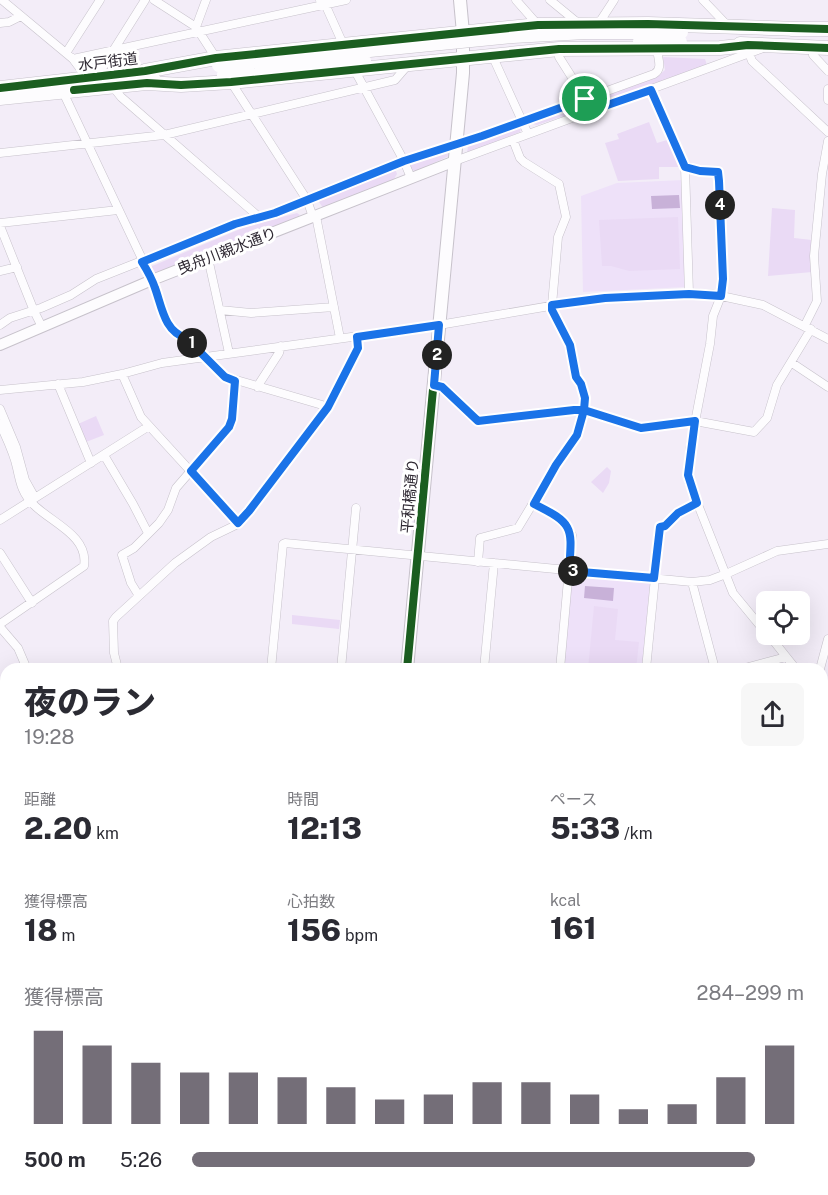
<!DOCTYPE html>
<html lang="ja">
<meta charset="utf-8">
<style>
body{margin:0;font-family:"Public Sans","Noto Sans JP",sans-serif;background:#f7f7f7;color:#2b2b33;height:100vh;display:flex;flex-direction:column;font-size:22px;white-space:nowrap}
*{box-sizing:border-box;margin:0}
p{font-size:20px;color:#7c7c81}
.icon{flex:none;width:33px;height:33px;fill:none;stroke:currentColor;stroke-width:2;stroke-linecap:round;stroke-linejoin:round}
.map{position:relative;flex:1;overflow:hidden}
.panel{position:absolute;left:0px;top:663px;width:828px;height:532px;display:flex;flex-direction:column;background:#fff;border-radius:18px 18px 0 0;box-shadow:0 6px 24px #0002}
.panel>*{flex:none}
.tools{position:absolute;left:756px;top:591px;display:grid;gap:12px}
.tools a{display:grid;place-items:center;width:54px;height:54px;border-radius:9px;background:#fff;box-shadow:0 6px 24px #0002;font-size:30px}
.pin{position:absolute;display:grid;place-items:center;width:51px;height:51px;color:#fff;margin:-26px;border:3px solid #fff;border-radius:50%;box-shadow:0 2px 6px #0007}
.km{position:absolute;width:30px;height:30px;margin:-15px;border-radius:50%;background:#222;color:#fff;font-size:16px;line-height:30px;text-align:center}
.round{display:grid;place-items:center;flex:none;width:63px;height:63px;border-radius:9px;background:#f7f7f7}
.headline{display:flex;align-items:center;justify-content:space-between;height:102px;padding:0 24px}
h1{font-size:33px;font-weight:800;line-height:45px}
.stats{display:grid;grid-template-columns:repeat(3,1fr);gap:9px;height:102px;padding:6px 24px}
.stats div{display:grid;align-content:center}
.stats b{font-size:30px;font-weight:800}
.stats small{font-size:16px;font-weight:400}
.stats p{font-size:16px}
.chart{height:168px;padding:12px 24px}
.chart p{display:flex;justify-content:space-between}
.chart svg{width:100%;height:108px;margin-top:6px;stroke:#746e78;stroke-width:6}
ul{padding:0 24px;list-style:none;font-size:20px}
li{display:grid;grid-template-columns:96px 72px 1fr;align-items:center;height:45px}
li i{height:15px;border-radius:8px;background:#746e78}
.map>svg:first-child{display:block}
.built{fill:#eee1f9}
.green{fill:#eadaf5}
.water{fill:#c8b1d8}
.lines{fill:none;stroke-linecap:round;stroke-linejoin:round}
.street-casing{stroke:#c7c2cb;stroke-width:9}
.secondary-casing{stroke:#c7c2cb;stroke-width:12}
.primary-casing{stroke:#c7c2cb;stroke-width:14}
.highway-casing{stroke:#c7c2cb;stroke-width:15}
.street{stroke:#fdfcfe;stroke-width:8}
.secondary{stroke:#fdfcfe;stroke-width:10}
.primary{stroke:#fdfcfe;stroke-width:12}
.highway{stroke:#fdfcfe;stroke-width:14}
.highway-bridge-casing{stroke:#c7c2cb;stroke-width:15;stroke-linecap:butt}
.highway-bridge{stroke:#fdfcfe;stroke-width:14}
.cycleway-casing{stroke:#fff;stroke-width:11}
.cycleway{stroke:#1b5e20;stroke-width:8}
.route-casing{stroke:#fff;stroke-width:12}
.route{stroke:#1a73e8;stroke-width:8}
.labels{text-anchor:middle;stroke-width:6;stroke-linejoin:round;paint-order:stroke}
.street-label{font-size:15px;fill:#2f2933;stroke:#fff}
</style>
<div class="map">
<svg width="828" height="1195" viewBox="0 0 828 1195">
<rect width="100%" height="100%" fill="#f3edf8"/>
<path class="built" d="M684,180L686,287L583,292L581,196L617,183Z
M576,574L647,581L650,585L642,669H563L572,578Z"/>
<path class="green" d="M663,57L705,59L707,65L600,105L597,99L657,77L665,70Z
M575,107H578L579,111L537,125L533,124L535,121Z
M649,122L657,143L667,140L682,167H659V179L618,181L605,143L619,139L617,134Z
M517,127L521,128L520,132L467,154L468,146Z
M448,149L449,156L416,171L411,170V164L413,162Z
M392,171H396L397,174L394,179L326,208H323L319,202L321,198Z
M772,208L795,210L794,238L812,240V272L768,276Z
M297,213L300,215L295,219L160,271L155,273L152,271V266L157,264L245,227Z
M678,217L680,269L629,271L611,266H602L599,220Z
M96,416L104,435L86,442L78,424Z
M607,467L611,471L609,483L603,493L591,482Z
M594,606L618,609L615,640L639,642L636,669H588Z
M292,615L340,620L339,629L292,624Z
M646,1190H711L716,1195H643L642,1193Z"/>
<path class="water" d="M679,195L680,208L652,209L651,196Z
M585,586L614,588L613,601L584,598Z"/>
<g class="lines">
<defs>
<path id="street" d="M2,0L73,59L88,79
M154,0L196,27L216,58
M320,0L325,4L343,44
M516,0L538,25
M550,0L578,23
M703,0L727,25
M0,23L9,22L21,16
M599,23L614,0
M196,27L206,0
M813,47V55L828,71
M559,49V57L585,98L590,111
M66,53L100,0
M749,53L752,61L828,132
M492,55L528,134
M73,59L346,0
M354,69L404,161L411,178
M96,78L145,0
M231,82L307,200L313,217
M113,87L121,97L259,217
M828,89V100
M651,90L685,167L700,171L718,172L723,279L721,296
M63,92L152,280L165,318L170,328L178,335L186,337L226,377L329,407
M0,153L164,135L395,80L408,65
M455,161L763,48
M685,167L689,293
M316,216L340,338
M0,223L118,210
M0,226L34,311L42,327
M208,258L229,353
M0,271L17,267
M721,296L713,316L710,344L690,448L689,482L733,593L766,633
M220,310L251,313L334,307
M0,325L10,318L41,308L71,295L96,279L235,224L275,213L404,161L482,136L654,74C663,69 658,59 657,49
M805,325L817,301L814,256L822,174L828,141
M792,363L828,387
M122,374L141,417L238,523
M58,384L91,463
M434,385L442,387L478,421L552,412L584,410L641,428L695,421L754,432L767,418L777,385L811,329
M257,387L279,353L281,346
M0,390L83,382L122,374L162,363L439,325L585,300L689,293L712,294L763,305L828,339
M0,409L16,447L25,480L35,498
M0,424C6,437 14,453 17,468C20,482 22,494 34,505C52,523 89,536 84,566L0,624
M104,455L133,504L148,533
M534,504C553,513 560,517 572,535L560,669
M0,520L149,426
M0,553L32,603
M478,562L480,538L518,528L556,465L577,435L584,410V398L581,384L576,377L570,345L552,310V305L558,237L566,217L559,184L524,162L520,158L513,140
M692,582L715,669
M139,596L131,583L122,555L134,548L159,523L168,510L176,488L229,427L232,419L235,381
M0,627L18,648L27,669
M768,634L796,669
M118,669L114,653L113,621L116,617L175,563L211,537L236,525L249,511L329,407L358,348L357,337
M271,669L283,544L285,543L692,582L710,580L726,574L777,551L828,544
M341,669L356,508
M484,669L494,563
M646,669L660,527L665,526L678,513L697,503
M741,669L786,657
M820,669L828,639
M822,741L828,777
M0,826L6,823
M822,875L828,873
M822,962L828,960
M822,1038L828,1037
M0,1042L6,1037
M0,1124L6,1133
M57,1190L62,1195
M140,1190L147,1195
M437,1190L438,1195
M550,1190L553,1195
M813,1190V1195
M68,1195L73,1190
M478,1195L480,1190
M526,1195L525,1193L535,1190
M623,1195L630,1190"/>
<path id="secondary" d="M0,345L152,280L455,161
M0,1007L6,1011
M237,1190L244,1195"/>
<path id="primary" d="M407,669L463,73V33L460,0
M357,1195L358,1190"/>
<path id="highway" d="M791,29H828
M740,44L828,48
M145,71L216,58L538,25L648,24L798,29
M147,83L181,85L231,82L559,49L720,48L748,45
M0,88L152,71
M0,98L156,82"/>
</defs>
<use href="#street" class="street-casing"/>
<use href="#secondary" class="secondary-casing"/>
<use href="#primary" class="primary-casing"/>
<use href="#highway" class="highway-casing"/>
<use href="#street" class="street"/>
<use href="#secondary" class="secondary"/>
<use href="#primary" class="primary"/>
<use href="#highway" class="highway"/>
<defs>
<path id="highway-bridge" d="M640,41L680,42
M219,65L513,36L586,32H681
M224,75L364,61"/>
</defs>
<use href="#highway-bridge" class="highway-bridge-casing"/>
<use href="#highway-bridge" class="highway-bridge"/>
<defs>
<path id="cycleway" d="M0,88L145,71L216,58L538,25L648,24L828,29
M74,90L147,83L181,85L231,82L559,49L720,48L748,45L828,48
M407,669L439,325"/>
</defs>
<use href="#cycleway" class="cycleway-casing"/>
<use href="#cycleway" class="cycleway"/>
</g>
<g class="lines">
<defs>
<path id="route" d="M585,99L482,136L404,161L275,213L235,224L142,262C147,270 152,279 155,288C162,307 164,331 186,338L225,377L235,381L232,419L229,427L191,471L238,523L249,511L328,407L358,348L357,337L439,325L434,385L442,387L478,421L574,410H584L641,428L695,421L688,475L697,503L678,513L665,526L660,527L654,578L569,571C572,528 575,524 534,504L556,465L577,435L584,410L585,398L581,384L576,377L570,345L552,310V305L605,298L689,294L721,296L723,279L719,181L718,172L700,171L685,167L651,90L590,111L585,99"/>
</defs>
<use href="#route" class="route-casing"/>
<use href="#route" class="route"/>
</g>
<g class="labels">
<g class="street-label">
<text transform="translate(108 62) rotate(-7)" y="5">水戸街道</text>
<text transform="translate(227 251) rotate(-21)" y="5">曳舟川親水通り</text>
<text transform="translate(410 496) rotate(-85)" y="5">平和橋通り</text>
</g>
</g>
</svg>
<div class="tools">
<a><svg class="icon" aria-label="locate" viewBox="0 0 24 24"><circle cx="12" cy="12" r="6"/><path d="M12 2v4M12 18v4M2 12h4M18 12h4"/></svg></a>
</div>
<div class="pin" style="left:585px;top:99px;background:#1e9e55"><svg class="icon" aria-label="arrive" viewBox="0 0 24 24"><path d="M6 21V4h12l-3 4 3 4H6"/></svg></div>
<b class="km" style="left:192px;top:343px">1</b>
<b class="km" style="left:437px;top:355px">2</b>
<b class="km" style="left:573px;top:571px">3</b>
<b class="km" style="left:720px;top:205px">4</b>
<section class="panel">
<div class="headline"><div><h1>夜のラン</h1><p>19:28</p></div><a class="round"><svg class="icon" aria-label="share" viewBox="0 0 24 24"><path d="M12 15V3M7 8l5-5 5 5M5 13v7h14v-7"/></svg></a></div>
<div class="stats">
<div><p>距離</p><b>2.20<small> km</small></b></div>
<div><p>時間</p><b>12:13</b></div>
<div><p>ペース</p><b>5:33<small> /km</small></b></div>
</div>
<div class="stats">
<div><p>獲得標高</p><b>18<small> m</small></b></div>
<div><p>心拍数</p><b>156<small> bpm</small></b></div>
<div><p>kcal</p><b>161</b></div>
</div>
<div class="chart"><p><span>獲得標高</span>284–299 m</p>
<svg viewBox="0 0 160 44" preserveAspectRatio="none"><path d="M5 44V6M15 44V12M25 44V19M35 44V23M45 44V23M55 44V25M65 44V29M75 44V34M85 44V32M95 44V27M105 44V27M115 44V32M125 44V38M135 44V36M145 44V25M155 44V12"/></svg>
</div>
<ul>
<li><b>500 m</b>5:26<i style="width:92%"></i></li>
</ul>
</section>
</div>
